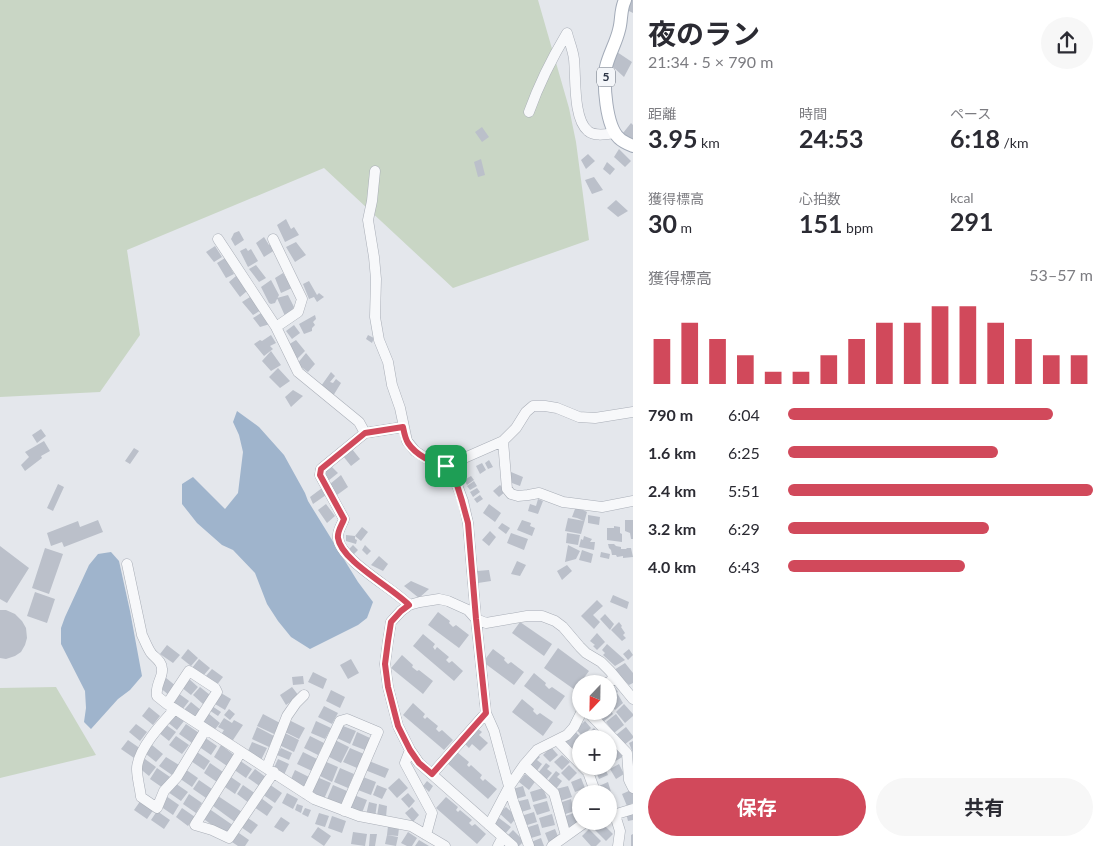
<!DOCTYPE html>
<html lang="ja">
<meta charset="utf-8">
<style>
body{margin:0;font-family:Lato,"Noto Sans JP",sans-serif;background:#f7f7f7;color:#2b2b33;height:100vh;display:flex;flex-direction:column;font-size:19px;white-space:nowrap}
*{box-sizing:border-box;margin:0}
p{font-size:16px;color:#7c7c81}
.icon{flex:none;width:28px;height:28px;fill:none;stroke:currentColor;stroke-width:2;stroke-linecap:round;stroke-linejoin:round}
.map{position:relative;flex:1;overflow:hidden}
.sheet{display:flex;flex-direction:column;background:#fff;width:475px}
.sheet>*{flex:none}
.needle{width:32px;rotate:202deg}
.tools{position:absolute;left:572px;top:675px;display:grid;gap:10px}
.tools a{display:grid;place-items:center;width:45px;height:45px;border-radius:50%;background:#fff;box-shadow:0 1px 4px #0004;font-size:25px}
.pin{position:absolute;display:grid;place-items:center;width:42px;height:42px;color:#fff;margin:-21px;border-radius:10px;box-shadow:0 2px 8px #0006}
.round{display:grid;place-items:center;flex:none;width:52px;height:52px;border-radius:26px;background:#f7f7f7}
.headline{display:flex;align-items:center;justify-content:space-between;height:85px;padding:0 15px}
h1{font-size:28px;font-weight:700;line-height:38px}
.figures{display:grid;grid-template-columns:repeat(3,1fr);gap:8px;height:85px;padding:5px 15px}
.figures div{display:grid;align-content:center}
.figures b{font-size:25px;font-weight:700}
.figures small{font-size:14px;font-weight:400}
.figures p{font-size:14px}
.chart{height:140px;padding:10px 15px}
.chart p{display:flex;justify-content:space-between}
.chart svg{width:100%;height:90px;margin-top:5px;stroke:#d1495b;stroke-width:6}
.action{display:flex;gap:10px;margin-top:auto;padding:10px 15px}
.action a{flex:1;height:58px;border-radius:30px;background:#d1495b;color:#fff;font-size:20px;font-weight:700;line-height:58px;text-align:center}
.action a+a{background:#f7f7f7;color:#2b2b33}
ul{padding:0 15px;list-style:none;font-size:16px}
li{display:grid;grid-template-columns:80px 60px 1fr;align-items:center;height:38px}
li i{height:12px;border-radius:6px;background:#d1495b}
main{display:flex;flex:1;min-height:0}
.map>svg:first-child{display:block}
.green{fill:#c9d6c5}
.water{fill:#9fb4cc}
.building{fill:#bbc0ca}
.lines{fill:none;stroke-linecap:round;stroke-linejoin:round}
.minor-casing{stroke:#a9aeb7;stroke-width:11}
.major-casing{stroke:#a3abb8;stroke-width:14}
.minor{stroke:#f7f8fa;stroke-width:10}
.major{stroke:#fff;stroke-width:12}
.route-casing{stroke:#fff;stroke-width:10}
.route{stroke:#d1495b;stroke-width:6}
.labels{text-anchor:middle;stroke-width:4;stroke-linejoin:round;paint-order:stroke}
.shield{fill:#f4f6f9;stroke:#676e7b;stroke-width:1}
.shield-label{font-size:12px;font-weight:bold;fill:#2b3445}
</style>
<main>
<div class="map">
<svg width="633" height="846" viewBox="0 0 633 846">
<rect width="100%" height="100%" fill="#e4e7ec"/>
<path class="green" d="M0,0H538L569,108L576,142L589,240L453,288L324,168L127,250L140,335L100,392L0,397Z
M56,687L96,755L0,778V688Z"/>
<path class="water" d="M237,411L259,427L284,455L305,493L308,501L358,582L373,602L367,618L358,625L310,649L291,637L278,621L267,604L255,573L233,550L222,545L197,523L182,504V484L193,477L225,509L238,493L243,452L239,435L233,422Z
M111,552L119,561L130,611L142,676L130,690L118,699L91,729L84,722L86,708L85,691L61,644V628L65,617L89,565L98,554Z"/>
<path class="building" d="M632,0H633V13L625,9Z
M617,52L632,62L624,77L611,65Z
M631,123L633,125V140L623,133Z
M482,127L489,137L482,142L475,132Z
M619,149L631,161L625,167L614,157Z
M588,154L595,161L586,169L581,160Z
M481,159L485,175L478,177L474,162Z
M607,162L615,169L610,175L603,169Z
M594,177L603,190L592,194L585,180Z
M616,200L628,211L618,217L607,208Z
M286,219L291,229L294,227L299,235L285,242L277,225Z
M239,231L244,240L235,246L231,239L234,233Z
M264,237L269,245L271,244L275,250L264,257L256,243Z
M296,242L306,255L295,262L286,247Z
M215,246L222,257L214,262L206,252Z
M246,248L248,251L251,249L258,261L248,267L240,251Z
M225,258L234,274L226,278L217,263Z
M256,265L266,278L259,282L249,269Z
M283,273L292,288L281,293L275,278Z
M236,276L247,291L240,297L229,282Z
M271,280L279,295L275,303L271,304L269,303L261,287Z
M309,281L317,295L319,293L324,297L317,302L314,297L309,299L303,284Z
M288,295L294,307L291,312L285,316L277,298Z
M250,297L261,310L253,315L242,302Z
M261,313L270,324L260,327L253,318Z
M315,315L316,319L313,322L315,325L312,328V331L304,334L299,324Z
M294,325L300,333L292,339L286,331Z
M271,335L276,343L270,346L273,349L264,356L254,344L260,340L262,341Z
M368,335L374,338L372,343L366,339Z
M296,340L305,351L297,359L288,345Z
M271,351L281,365L271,371L262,361Z
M306,353L315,364L308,372L297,364Z
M278,368L290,381L280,388L269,377Z
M331,372L335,376L330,382L333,383L336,379L341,383L333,396L321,386Z
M293,390L303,396L291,407L285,397Z
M41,429L46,436L37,443L32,435Z
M44,441L50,451L41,456L42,458L25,471L21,465L29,457L25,452Z
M134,448L139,451L130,464L125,461Z
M352,449L360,459L351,466L343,456Z
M489,460L493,467L488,469L485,463Z
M482,463L486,470L480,474L476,466Z
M332,467L338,473L328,481L323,473Z
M511,472L523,477L520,486L507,481Z
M341,475L348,487L337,495L330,484Z
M471,476L474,480L467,485L464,480Z
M474,481L477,486L470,490L467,486Z
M58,484L64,487L53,511L47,508Z
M500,485L506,491L499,497L493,491Z
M322,488L326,495L313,504L310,497Z
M477,488L480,492L473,497L470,492Z
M480,495L483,499L477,503L474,499Z
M538,499L543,501L538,514L528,511L530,504L536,506Z
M326,504L335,516L327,523L318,510Z
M489,504L501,513L495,522L483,513Z
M575,509H581L587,512L581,534L565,531L568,518L584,521L577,518L572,517Z
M588,515L600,517L599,525L588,523Z
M98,520L103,532L64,547L62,542L51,546L47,533L78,521L80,527Z
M522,520L531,523L530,526L535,528L532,536L517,530Z
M625,520H633V539H631L630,533L625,531Z
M502,523L510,528L506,534L498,528Z
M614,526L620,527V533L622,534V542L607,540V528H614Z
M362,527L368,532L361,541L355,536V539L357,540L356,544L346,541V535L355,536Z
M490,531L496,537L489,546L482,540Z
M511,533L528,539L524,550L507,543Z
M567,533L580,535L578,545L566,543Z
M584,536L592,539L590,542H595L594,550L579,547L581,539L583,540Z
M608,544H614L616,546L621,547V549H626L627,548H631L633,557L623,558V556L617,557L616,555H612L611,550L609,548Z
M353,545L358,550L353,555L347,551Z
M365,545L371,551L367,555L362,550Z
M568,545L580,551L576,559L565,562Z
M0,546L29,568L7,603L0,599Z
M45,548L63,554L49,594L32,588Z
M582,550L593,554L591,563L579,560Z
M601,552L610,554L609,559L600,557Z
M379,556L388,564L383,571L371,565Z
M517,561L526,565L520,576L511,574Z
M567,565L572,571L562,580L557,571Z
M489,570L491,581L478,583L477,571Z
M411,581L429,589L419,598L404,586Z
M35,592L55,599L47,623L27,616Z
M613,595L629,602L627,609L610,602Z
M597,600L603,606L593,615L600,622L594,629L581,616Z
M0,610H6L15,614L22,621L26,628L27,638L25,645L21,652L15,656L6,659L0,658Z
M438,612L450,621L449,623L453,627L456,625L469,635L459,648L428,625Z
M605,614L614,624L610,630L600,619Z
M520,622L552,644L544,656L512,633Z
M619,622L622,626L621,627L625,633L623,635L626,638L622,641L611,630Z
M597,633L605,642L597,650L593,646L595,645L590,641Z
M423,634L435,644L433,647L435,650L437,647L449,657L446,660L449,663L452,661L463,671L454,681L413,646Z
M607,644L625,660L615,666L603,655L605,653L602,650Z
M167,645L180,655L173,663L160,654Z
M558,648L589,671L575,690L544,668Z
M188,649L198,658L191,666L181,658Z
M493,649L505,658L504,660L508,664L511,662L524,672L514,685L483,662Z
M629,649L633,655L628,660L623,654Z
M402,655L413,665L412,667L417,671L419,670L433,681L423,694L391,668Z
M199,659L210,668L203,676L192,668Z
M351,659L359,673L348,679L340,665Z
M625,663L633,673V683L629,685L614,670Z
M212,669L223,677L216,686L205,677Z
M313,672L327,679L323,689L308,682Z
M534,673L546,683L545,685L549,689L552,687L565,696L555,710L524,686Z
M303,676L304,684L293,685L292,677Z
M165,677L177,687L170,696L158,686Z
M188,678L198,687L191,695L181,687Z
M614,686L618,692L609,698V690Z
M200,687L210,695L203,704L193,695Z
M292,687L299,696L286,705L280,695Z
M331,690L345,697L340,708L326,701Z
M178,693L189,701L182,710L171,701Z
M221,693L231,699L225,710L215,704Z
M617,693L623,703L615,710L609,703V699Z
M522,699L534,709L533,711L537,715L540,713L553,722L543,736L512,712Z
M191,702L202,711L195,719L184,710Z
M413,703L425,714L423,717L425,719L427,717L438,726L436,729L439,732L442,730L453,740L444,750L403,715Z
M624,704L633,714V716L625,723L616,712Z
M212,706L221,712L218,716L209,710Z
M324,706L338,713L332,724L318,717Z
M149,707L160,716L153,725L142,716Z
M609,708L613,714L603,722L595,711H609Z
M229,709L235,714L230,720L224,715Z
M173,713L184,721L177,730L166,721Z
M208,713L220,723L213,732L201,722Z
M263,714L280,723L274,734L257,726Z
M616,714L624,725L614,733L606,722Z
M224,718L232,723L234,720L243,725L231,743L220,736L224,730L218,727Z
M291,721L305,728L299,739L285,732Z
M316,721L331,728L325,739L311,733Z
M585,721L591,728L582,736L576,729Z
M136,724L147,732L140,741L129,732Z
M165,724L176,732L169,741L158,732Z
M186,724L199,733L192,743L179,734Z
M343,726L356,731L350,744L337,738Z
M257,727L274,736L269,747L252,739Z
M626,727L633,736V738L624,745L616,735Z
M477,728L482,732L479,735L488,743L480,751L472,744L469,748L464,743Z
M594,728L600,735L596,739H587L585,736Z
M575,731L581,738V743L572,751L564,741Z
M357,732L370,738L365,750L352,745Z
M285,733L299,740L294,752L279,745Z
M176,736L189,745L182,754L169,745Z
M310,736L324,743L318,755L304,748Z
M204,737L217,746L211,755L198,746Z
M128,740L141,749L134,758L121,749Z
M335,740L349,747L341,763L327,756Z
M633,741V753L629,743Z
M252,742L267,748L261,760L247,753Z
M152,745L163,754L156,762L146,754Z
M221,745L234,755L227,766L214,757Z
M581,745V761L573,752Z
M551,747L558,755L550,762L543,755Z
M620,747L624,756L609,765V753Z
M281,748L292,753L289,760L277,755Z
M350,748L364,754L357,768L343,762Z
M197,752L210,761L204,770L191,761Z
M303,752L317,759L312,771L297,764Z
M457,752L469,762L467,765L469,767L471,765L482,775L480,778L483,781L485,779L497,789L488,799L447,763Z
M536,754L540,757L537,760L542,764L536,772L527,765Z
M562,755L570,762L562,770L554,762Z
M166,757L179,765L172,775L159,766Z
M145,759L156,767L149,776L138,767Z
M278,759L289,764L284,775L273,770Z
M239,760L252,769L246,778L233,769Z
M324,761L338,767L332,782L318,775Z
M369,761L389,769L385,778L365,770Z
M210,763L223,772L217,782L204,773Z
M546,763L550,766L547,769L552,773L546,780L538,773Z
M619,764L624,774L616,779L610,769Z
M569,765L577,773L569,781L561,773Z
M604,766L608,775L599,779L595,769Z
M157,768L170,777L163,788L150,779Z
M340,768L354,774L348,788L334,782Z
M185,769L198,778L192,787L179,778Z
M255,769L267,778L261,787L248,778Z
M295,770L309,777L304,788L290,781Z
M556,771L560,774L557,777L562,781L556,789L547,782Z
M525,774L530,778L532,776L537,779L529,790L519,782Z
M228,775L241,784L235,794L222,785Z
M317,777L331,783L324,799L310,793Z
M363,777L376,782L371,795L358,790Z
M399,778L408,788L397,798L388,788Z
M581,778L585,788L575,792L571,782Z
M199,780L212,789L206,798L193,789Z
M427,781L433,786L429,792L423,786Z
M608,782L612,795L609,796V794H601L599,786Z
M175,783L188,792L181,801L168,792Z
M269,784L282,793L275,803L262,794Z
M243,785L256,794L249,803L237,794Z
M333,785L347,791L341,805L327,799Z
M377,785L387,789L382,799L373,795Z
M523,786L526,796L516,799L513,789Z
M568,786L572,797L560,801L556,789Z
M543,788L547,798L533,802L530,792Z
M589,789L590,794H581V804L577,793Z
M631,790L633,794V803L627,806L622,794Z
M287,793L298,799L293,809L282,803Z
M408,793L415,801L409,808L401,799Z
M189,794L202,803L196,813L183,804Z
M215,794L242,812L235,822L209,803Z
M354,795L367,800L362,813L349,808Z
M166,796L179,805L173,815L160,806Z
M446,797L458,807L456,810L458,812L460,810L472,820L469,823L472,826L475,824L486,834L477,844L436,808Z
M611,797L615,807L609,809V798Z
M261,798L273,807L267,816L254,807Z
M528,799L531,809L518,813L515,802Z
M571,799L574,811L563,815L559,803Z
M141,800L154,809L147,819L134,810Z
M547,801L550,811L537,815L533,805Z
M369,802L377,804L375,817L366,815Z
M297,804L303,806L301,813L295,810Z
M379,804L387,806L386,817L377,816Z
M412,807L419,815L413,822L405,813Z
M506,807L517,817L511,824L499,813Z
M182,808L195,817L188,826L176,817Z
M208,808L234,826L227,836L201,817Z
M305,808L311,810L308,817L302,814Z
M157,811L170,820L164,829L151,820Z
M633,811V820L628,821L626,813Z
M534,812L537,822L524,826L521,816Z
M319,813L329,816L325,827L315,824Z
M574,813L578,825L566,829L562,817Z
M552,814L555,825L542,828L539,818Z
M245,816L258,825L251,834L238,825Z
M332,816L346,821L342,833L328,828Z
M281,817L290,823L283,832L274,827Z
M499,818L511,827L505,834L493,825Z
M601,822L613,834L606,841L594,829Z
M538,824L541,835L528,839L525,828Z
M388,826L399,828L398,836L387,835Z
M318,827L331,836L324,846L311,837Z
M555,829L559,839L549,843L545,833Z
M589,829L601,841L596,846H591L582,836Z
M513,830L524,841L519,846H516L506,837Z
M236,831L249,840L245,846H238L229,840Z
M353,832L367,834L365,846L351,844Z
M408,832L417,838L412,846H407L401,843Z
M370,834H377L375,846H369Z
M633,834V846H631V835Z
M387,835L398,837L396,846L385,844Z
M541,838L544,846H533L531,842Z
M419,840L429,846H415Z"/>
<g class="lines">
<defs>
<path id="minor" d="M529,112C539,84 552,58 567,33C569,41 573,50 574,59C576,78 573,119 588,131C595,137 607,134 615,133
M375,171L372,201L368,220L374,257L376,279L375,317L379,340L388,362L392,385L400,408L407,441L415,451L435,464L446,466L503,441L516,428L526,412L533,406H545L557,408L579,417L595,418L633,412
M218,239L276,327L298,372L359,422L365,433
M273,239L302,299L298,312L276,327
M403,427L365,433L321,469L320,475L344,519C342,525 337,531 338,538C341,561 393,588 409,605
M503,441L507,489L511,494L518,496L528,495L539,493L563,502L602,507L633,501
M446,466L449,474L457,485L463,501L468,523L476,619L486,713L494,731L513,801L529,846
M127,564L142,635C145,641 147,647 151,653C155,658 162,661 162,669C163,678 155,684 157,696L167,704L314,799L359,816L411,826L445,846
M604,684L611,681L613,676
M167,704L189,671L215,688L217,692L197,723
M175,709C162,723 137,750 137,769C137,778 140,788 141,797L157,808L164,791L177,777L206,729
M587,711L627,753L629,780L633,788
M557,740L581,765
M410,750L405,763L432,813L426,835
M241,752L195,825L212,830L229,838L274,772
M524,765L554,793L566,836
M582,766L588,772L596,794
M267,767L287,716L296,703L304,695
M432,774L486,713
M306,794L340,721L347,719L378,732L344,811
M615,815L620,831L618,846
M610,816L633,809
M489,825L509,787L524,765L537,750L567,735L574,727L582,711
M498,846L503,837
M513,846L419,763L410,750L398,726L388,687L385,664L388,641L391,622L401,611L409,605L420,602L439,599L448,601L468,610L476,619L486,623L527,616H542L555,621L563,627L580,647L586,653L601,662L610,671L633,699
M552,846L587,821"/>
<path id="major" d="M625,0C620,10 622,20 619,30C616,43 609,54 606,67C603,84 606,126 619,138C623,142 628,144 633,146"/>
</defs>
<use href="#minor" class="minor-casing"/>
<use href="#major" class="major-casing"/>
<use href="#minor" class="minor"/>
<use href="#major" class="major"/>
</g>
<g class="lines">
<defs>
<path id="route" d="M403,427C404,432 405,438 408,443C416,455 432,463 446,466L449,474L457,485L462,501L468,523L476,619L486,713L432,774L419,763L410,750L398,726L388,687L385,664L388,641L391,622L401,611L409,605C393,588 341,561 338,538C337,531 342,525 344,519L320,475L321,469L365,433Z"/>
</defs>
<use href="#route" class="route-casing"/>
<use href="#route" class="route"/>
</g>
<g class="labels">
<rect class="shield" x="597" y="67.5" width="18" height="19" rx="4"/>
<g class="shield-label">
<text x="606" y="81">5</text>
</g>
</g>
</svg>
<div class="tools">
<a><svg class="needle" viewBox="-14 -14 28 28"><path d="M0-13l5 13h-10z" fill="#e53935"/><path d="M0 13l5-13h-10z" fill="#7c7c81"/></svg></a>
<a>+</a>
<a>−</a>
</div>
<div class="pin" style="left:446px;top:466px;background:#1e9e55"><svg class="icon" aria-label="arrive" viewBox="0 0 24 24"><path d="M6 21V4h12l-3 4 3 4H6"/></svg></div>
</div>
<section class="sheet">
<div class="headline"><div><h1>夜のラン</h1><p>21:34 · 5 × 790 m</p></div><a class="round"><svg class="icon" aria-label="share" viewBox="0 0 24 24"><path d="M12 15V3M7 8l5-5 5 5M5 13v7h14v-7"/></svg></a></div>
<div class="figures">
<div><p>距離</p><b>3.95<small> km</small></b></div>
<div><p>時間</p><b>24:53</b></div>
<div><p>ペース</p><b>6:18<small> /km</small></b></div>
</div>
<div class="figures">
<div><p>獲得標高</p><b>30<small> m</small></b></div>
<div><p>心拍数</p><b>151<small> bpm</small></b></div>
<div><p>kcal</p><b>291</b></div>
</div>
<div class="chart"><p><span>獲得標高</span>53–57 m</p>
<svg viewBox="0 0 160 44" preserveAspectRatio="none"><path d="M5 44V22M15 44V14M25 44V22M35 44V30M45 44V38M55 44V38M65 44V30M75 44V22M85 44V14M95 44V14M105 44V6M115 44V6M125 44V14M135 44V22M145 44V30M155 44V30"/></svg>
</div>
<ul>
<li><b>790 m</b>6:04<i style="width:87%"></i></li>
<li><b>1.6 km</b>6:25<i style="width:69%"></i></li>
<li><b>2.4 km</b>5:51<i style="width:100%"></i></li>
<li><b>3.2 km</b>6:29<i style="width:66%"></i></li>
<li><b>4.0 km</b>6:43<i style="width:58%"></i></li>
</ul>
<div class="action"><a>保存</a><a>共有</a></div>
</section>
</main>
